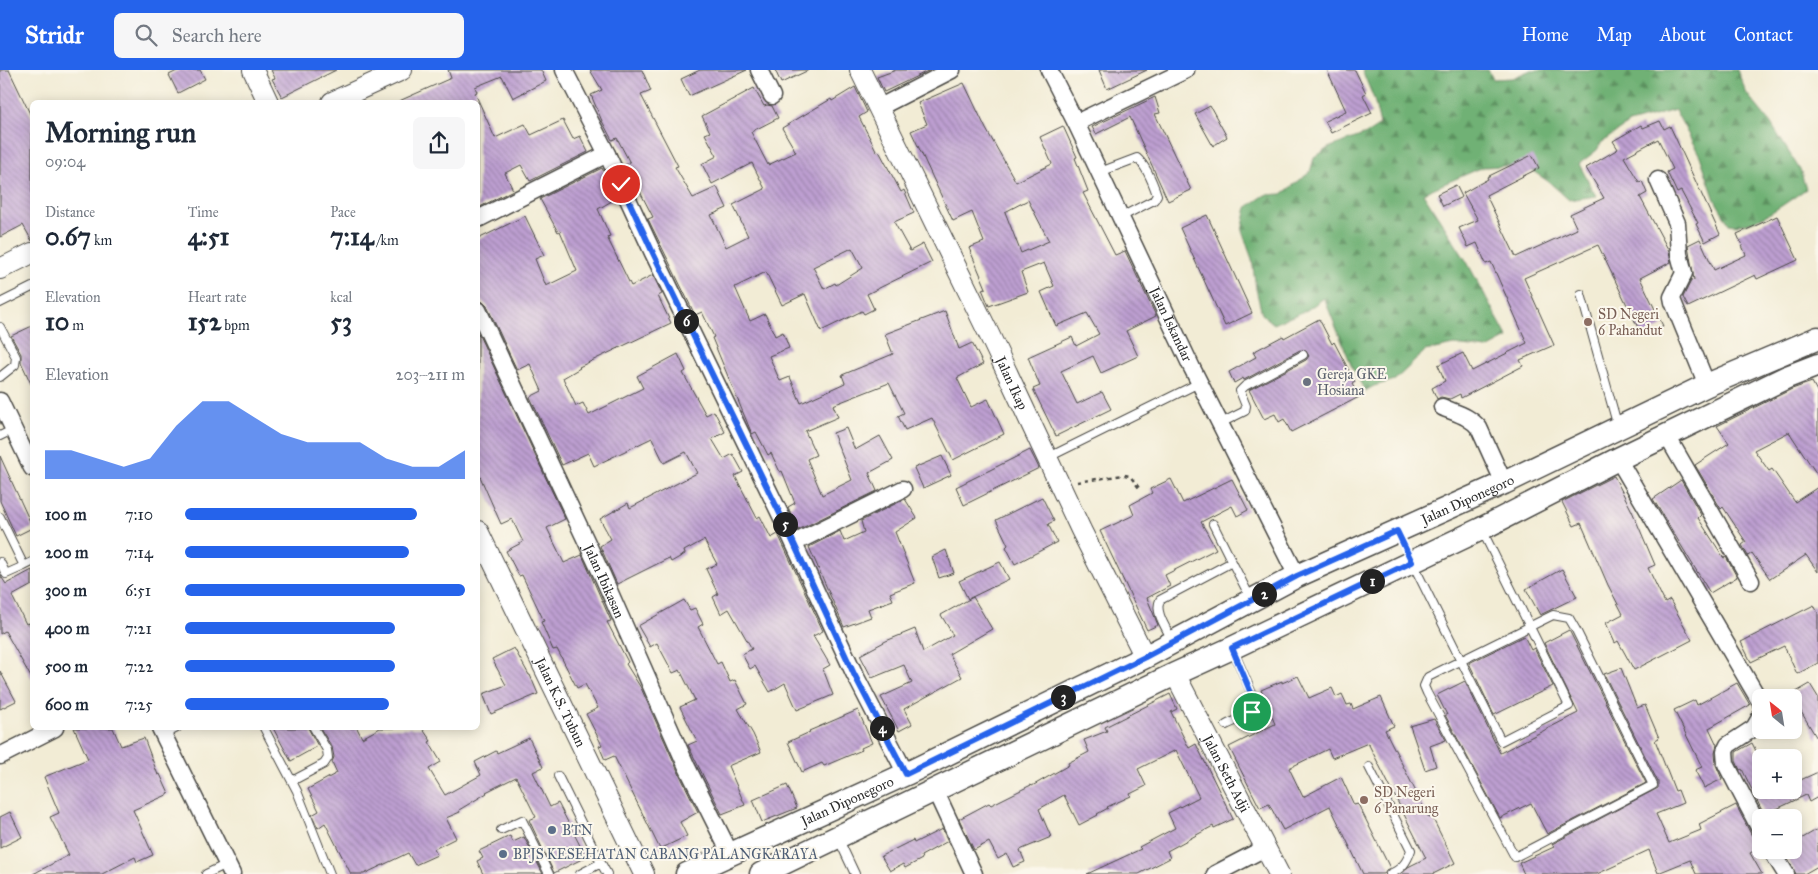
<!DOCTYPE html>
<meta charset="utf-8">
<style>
body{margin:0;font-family:"IM FELL Great Primer",serif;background:#f6f6f7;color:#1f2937;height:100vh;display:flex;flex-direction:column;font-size:19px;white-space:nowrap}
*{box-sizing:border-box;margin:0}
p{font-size:16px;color:#747a83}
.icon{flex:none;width:28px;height:28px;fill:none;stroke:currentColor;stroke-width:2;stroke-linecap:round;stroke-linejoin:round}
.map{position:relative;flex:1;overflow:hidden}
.sheet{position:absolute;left:30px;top:30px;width:450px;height:630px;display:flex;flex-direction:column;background:#fff;border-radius:8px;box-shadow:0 2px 12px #0003}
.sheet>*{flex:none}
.needle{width:32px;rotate:330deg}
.controls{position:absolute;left:1752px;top:619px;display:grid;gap:10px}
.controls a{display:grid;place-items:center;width:50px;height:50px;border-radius:8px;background:#fff;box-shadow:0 2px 12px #0003;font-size:25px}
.pin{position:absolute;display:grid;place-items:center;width:42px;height:42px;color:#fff;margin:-21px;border:2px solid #fff;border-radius:50%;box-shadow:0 1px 5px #0007}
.km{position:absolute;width:25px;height:25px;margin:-12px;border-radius:50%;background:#222;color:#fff;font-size:14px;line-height:25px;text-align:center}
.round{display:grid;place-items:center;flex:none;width:52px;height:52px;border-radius:8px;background:#f6f6f7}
.overview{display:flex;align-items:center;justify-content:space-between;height:85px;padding:0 15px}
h1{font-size:28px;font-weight:700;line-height:38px}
.figures{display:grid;grid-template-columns:repeat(3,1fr);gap:8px;height:85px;padding:5px 15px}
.figures div{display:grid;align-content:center}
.figures b{font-size:25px;font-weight:700}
.figures small{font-size:14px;font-weight:400}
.figures p{font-size:14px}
.chart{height:140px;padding:10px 15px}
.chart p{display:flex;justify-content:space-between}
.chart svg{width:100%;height:90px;margin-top:5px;fill:#2563eb;opacity:.7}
ul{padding:0 15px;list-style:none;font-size:16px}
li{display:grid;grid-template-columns:80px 60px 1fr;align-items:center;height:38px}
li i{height:12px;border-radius:6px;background:#2563eb}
header{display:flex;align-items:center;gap:30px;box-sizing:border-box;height:70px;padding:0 25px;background:#2563eb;color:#fff}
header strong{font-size:24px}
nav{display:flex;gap:28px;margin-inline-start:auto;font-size:18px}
.search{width:350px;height:45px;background:#f6f6f7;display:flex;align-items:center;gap:12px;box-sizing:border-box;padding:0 18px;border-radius:8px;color:#747a83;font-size:19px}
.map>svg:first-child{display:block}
.forest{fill:url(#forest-firs);stroke:#4d6e50}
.building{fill:url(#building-back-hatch);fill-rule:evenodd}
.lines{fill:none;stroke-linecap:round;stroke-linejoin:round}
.service-casing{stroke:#494844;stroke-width:10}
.minor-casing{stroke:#494844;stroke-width:19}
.tertiary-casing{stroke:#494844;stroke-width:22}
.secondary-casing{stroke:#494844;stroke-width:25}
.path{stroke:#494844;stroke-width:2.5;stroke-dasharray:4 4;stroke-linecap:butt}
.service{stroke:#fff;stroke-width:8}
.minor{stroke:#fff;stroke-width:16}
.tertiary{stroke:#fff;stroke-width:20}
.secondary{stroke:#fff;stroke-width:22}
.route-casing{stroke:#fff;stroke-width:10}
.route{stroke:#2563eb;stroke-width:6}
.education-dot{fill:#8d6e63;stroke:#fbf7ec;stroke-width:2}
.worship-dot{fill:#6b7280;stroke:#fbf7ec;stroke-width:2}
.service-dot{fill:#5c6f8a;stroke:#fbf7ec;stroke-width:2}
.labels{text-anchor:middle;stroke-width:4;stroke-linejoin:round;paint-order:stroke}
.education-label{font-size:14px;fill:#785e54;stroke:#fbf7ec;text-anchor:start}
.street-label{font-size:14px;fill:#2b2b2b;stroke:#fbf7ec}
.worship-label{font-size:14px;fill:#5b616d;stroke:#fbf7ec;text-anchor:start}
.service-label{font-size:14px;fill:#4e5e75;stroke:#fbf7ec;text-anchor:start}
</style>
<header>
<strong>Stridr</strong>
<div class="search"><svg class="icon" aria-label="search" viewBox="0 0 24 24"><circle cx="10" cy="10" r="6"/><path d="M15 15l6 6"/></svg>Search here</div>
<nav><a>Home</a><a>Map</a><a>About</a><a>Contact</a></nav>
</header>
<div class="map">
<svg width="1818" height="804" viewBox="0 0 1818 804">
<defs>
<pattern id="forest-firs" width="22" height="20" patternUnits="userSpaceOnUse" patternTransform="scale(1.25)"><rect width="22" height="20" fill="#6fb174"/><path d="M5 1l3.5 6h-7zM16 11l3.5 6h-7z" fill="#5b905f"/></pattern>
<pattern id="building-back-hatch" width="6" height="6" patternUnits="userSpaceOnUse" patternTransform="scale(1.25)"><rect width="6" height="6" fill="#bd9fd1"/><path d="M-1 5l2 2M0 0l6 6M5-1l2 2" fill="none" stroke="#9a82aa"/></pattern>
</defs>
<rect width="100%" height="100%" fill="#fbf7ec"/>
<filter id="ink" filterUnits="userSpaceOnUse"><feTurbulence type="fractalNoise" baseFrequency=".02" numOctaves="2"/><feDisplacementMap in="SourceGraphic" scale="10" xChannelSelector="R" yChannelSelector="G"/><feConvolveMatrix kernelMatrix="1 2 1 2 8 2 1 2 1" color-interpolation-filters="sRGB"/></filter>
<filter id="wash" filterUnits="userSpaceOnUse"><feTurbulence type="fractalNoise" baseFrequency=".0096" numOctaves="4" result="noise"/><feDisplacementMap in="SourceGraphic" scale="20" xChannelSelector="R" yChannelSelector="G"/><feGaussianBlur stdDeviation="1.12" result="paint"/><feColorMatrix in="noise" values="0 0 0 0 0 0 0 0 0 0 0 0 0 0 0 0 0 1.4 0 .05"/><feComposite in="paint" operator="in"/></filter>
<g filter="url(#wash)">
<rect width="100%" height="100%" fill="#f2ecd5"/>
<path class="forest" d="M1362,0H1488L1493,9L1512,8L1531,0H1737L1747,24L1770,52L1800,100L1806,119C1787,132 1752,160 1729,154L1715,130L1700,86L1675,40L1629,53L1601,73L1597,80L1579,94L1596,126L1569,130L1549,112L1524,95L1483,97L1423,123L1467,192L1508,268L1487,279L1454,275L1425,281L1395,310L1374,316L1365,321L1353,299L1324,228L1307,240L1274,254L1262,244L1256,219L1252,189L1242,161L1247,137L1265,125L1282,124L1310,102L1314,88L1328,78L1366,64L1380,55L1374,29Z"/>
<g id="blocks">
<path class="building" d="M0,0H9L32,48V171L23,155L0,167Z
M179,0H200L205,9L178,23L169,5Z
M271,0H336L282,27L272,9L275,8Z
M448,0H541L546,11L513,28L502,6L475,17L477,22L475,23L495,68L525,54L531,65L563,50L573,69L580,66L588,82L530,111L521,95L505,103L513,120L478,138V32H397L451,8Z
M590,0H642L651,21L641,25L678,96L675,97L693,128L717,117L727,138L711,145L726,177L748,166L733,135L765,119L752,93L712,114L702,94L717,86L705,64L710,62L702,46L754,18L764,36L767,35L772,36L778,48L751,62L768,95L796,82L782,58L831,29L832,31L855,17L867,42L859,47L877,82L879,81L901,122L904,120L914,143L894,152L910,181L923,174L932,192L867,224L874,239L864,244L862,241L821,261L805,224L782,235L766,202L735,217L750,251L765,244L775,266L783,262L789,278L769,286L780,311L790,307L801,333L845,313L842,305L893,284L885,264L945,241L959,279L972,273L983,294L957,308L971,337L988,329L1004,364L953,390L932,348L905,360L898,346L904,343L889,313L833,335L838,347L805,361L816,385L807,389L822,425L852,410L833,363L846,358L855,380L880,366L893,390L869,403L877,421L798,460L788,437L795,433L782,401L780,402L771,383L768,385L756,362L752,364L712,268L714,267L702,242L695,245L648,149L653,147L638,118H634L624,96L630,93L617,68L612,70L602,51L591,25L602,20ZM852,178L863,198L836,215L835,213L824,219L813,197Z
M700,0H747L689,26L681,9Z
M775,0H809L781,13Z
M896,0H930L884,22L877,7Z
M1099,0H1147L1107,19Z
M1327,0H1355L1366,23L1363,25L1372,43L1331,63L1325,51L1346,41Z
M964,13L986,59L1016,112L1052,94L1040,67L1063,56L1077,87L1075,88L1088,121L1083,123L1115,185L1125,181L1156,246L1126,261L1138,286L1101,303L1093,286L1061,301L1077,334L1102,322L1111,339L1056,366L1033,319L1040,316L1028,287L1072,267L1076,276L1099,264L1087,243L1056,256L1041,222L1054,216L1044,193L1021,202L1028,222L989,236L982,219L986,218L969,178L984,172L972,142L953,151L911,61L927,54L918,33ZM1028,130L1049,171L1021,183L1005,142Z
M1155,27L1160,43L1155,44L1191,120L1168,131L1130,47L1096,64L1092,57Z
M1210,36L1227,67L1213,76L1195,44Z
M1660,51L1664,59L1670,56L1720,164L1705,172L1696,154L1698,153L1681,121L1677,123L1667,102L1673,99L1658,69L1624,87L1639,112L1642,111L1647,123L1640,127L1669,181L1671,192L1640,208L1663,256L1642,266L1598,175L1524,208L1554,275L1520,290L1523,296L1461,328L1460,324L1450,329L1441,327L1437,329L1432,318L1445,311L1438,295L1463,283L1472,301L1527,273L1491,192L1486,194L1477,173L1468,177L1459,158L1478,150L1463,123L1488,109L1487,107L1532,85L1539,98L1486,125L1516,187L1577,159L1570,144L1604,128L1586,98L1618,79L1613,71L1641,55L1643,58Z
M602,98L617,128L598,139L610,166L607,167L631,216L653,205L662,224L658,226L671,253L579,297L580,298L563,308L576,336L583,333L589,345L643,318L637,306L678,284L686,301L683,303L706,345L714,341L725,362L712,369L724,389L733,384L743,402L735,406L757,448L760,446L771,468L778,464L823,561L813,566L830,595L823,599L833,625L797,640L785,613L770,622L755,596L750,599L742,584L752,579L729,539L721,544L713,527L718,524L706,499L717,494L704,470L684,481L685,484L671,492L669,488L617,514L600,476L611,469L600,449L628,433L630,438L697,403L686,382L664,393L652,368L594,396L588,383L562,395L530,327L542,321L530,294L517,300L487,236L483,232L478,230V169L525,146L544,185L535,189L546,216L577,201L560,161L558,162L540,129Z
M1456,115L1462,127L1443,136L1437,124Z
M1207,145L1252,243L1225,256L1180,158Z
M1777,146L1798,190L1757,209L1755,205L1688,237L1683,227L1691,211L1694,210L1688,175L1700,169L1714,200L1746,185L1737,164Z
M1319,249L1332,274L1334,272L1355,312L1352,314L1359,327L1291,362L1284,349L1279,352L1275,344L1264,349L1249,320L1306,290L1309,286L1306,281L1300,280L1244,310L1243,308L1234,313L1229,302L1256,287L1253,282L1283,266L1284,268Z
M32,256V316L21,292V284L11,266Z
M478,263L565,449L547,458L564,493L582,485L611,551L607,552L628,592L626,594L641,618L677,699L698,742L680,752L687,766L660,779L614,686L605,690L599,676L602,675L586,644L598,638L585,614L577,618L557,579L553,580L541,552L544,551L522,505L519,506L506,481L523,472L512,449L501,454L478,402Z
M1812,312L1818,323V406L1789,362L1754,380L1769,401L1772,399L1795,432L1818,417V502L1806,485L1770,509L1752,483L1748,486L1742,475L1746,472L1723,437L1721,439L1695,395L1729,373L1717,356L1792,319Z
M1030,380L1039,398L964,435L956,417Z
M0,386L32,456V458L16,466L0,431Z
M942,386L951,405L923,418L914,398Z
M1614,406L1632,441L1655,495L1648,498L1665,533L1670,530L1692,570L1634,600L1618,571L1615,573L1606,553L1623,544L1608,515L1581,453L1574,456L1562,432Z
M1171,409L1183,433L1232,409L1248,440L1237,446L1232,436L1201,452L1216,479L1165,505L1170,516L1147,528L1158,555L1147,560L1100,461L1134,445L1130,435L1152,423L1150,419Z
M1681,410L1701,445L1698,448L1724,488L1726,487L1737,507L1710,523L1653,429Z
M1042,427L1054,451L1048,454L1057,472L1015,494L1006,477L1008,475L996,450Z
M905,429L917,448L895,462L915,513L890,523L893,530L868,539L871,547L844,557L809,477L840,461L844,471L864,462L861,451Z
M946,480L954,503L939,508L932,487Z
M1000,492L1009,509L968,529L959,511Z
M1562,499L1577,527L1540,545L1526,519Z
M32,500V515L12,526L26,554L29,553L32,560V609L5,561L0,564V505L6,514Z
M973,527L992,559L949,584L962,607L904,639L912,654L899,661L881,627L912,613L904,595L872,608L860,585L886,571L915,559L923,582L953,565L941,545Z
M684,530L690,540L695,538L703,554L698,557L717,594L721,592L730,612L735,610L747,634L738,639L753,664L761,682L728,696L745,735L722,744L688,675L697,671L680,637L695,630L680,600L673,603L657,573L650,577L638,556Z
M1814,535L1818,543V593L1797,604L1784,576L1751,592L1741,572Z
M1569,560L1646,713L1547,764L1531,733L1500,748L1445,645H1447L1437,625L1465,611L1500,683L1578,643L1544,573Z
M1524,566L1531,580L1534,578L1553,616L1494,645L1469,593Z
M514,578L529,605H530L538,624L491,644L483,624L506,615L492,589Z
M1621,598L1637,638L1645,635L1659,668L1655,670L1675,721L1678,720L1683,733L1656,744L1669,773L1701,760L1699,754L1736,735L1752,766L1756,770L1761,771V777L1750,783L1762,804H1696L1690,790L1658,803L1649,780L1597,804H1524L1519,793L1554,777L1552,774L1658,718V712L1604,604Z
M0,601L16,631L0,639Z
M1298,606L1309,628L1332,618L1336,627L1342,624L1347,635L1351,634L1353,639L1381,627L1394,656L1385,660L1429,748L1432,747L1455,793L1433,804H1402L1408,797L1426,788L1368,673L1332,688L1328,679L1289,698L1303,727L1341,707L1354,735L1358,734L1390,798L1386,800L1384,804H1363L1330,736L1283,760L1269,734L1260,738L1229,677L1275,654L1261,620L1282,611V613Z
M1737,613L1750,635L1709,658L1717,675L1715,682L1716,695L1722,709L1704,718L1695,700L1702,697L1674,640L1695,630L1697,635Z
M1810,614L1818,627V670L1791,625Z
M1170,624L1177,639L1171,642L1189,678L1196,674L1233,749L1214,758L1213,756L1167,781L1170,788L1139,804H1087L1141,779L1139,777L1175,758L1168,743L1199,727L1176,680L1138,699L1146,716L1130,724L1131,726L1107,737L1108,738L1097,744L1098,745L1079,755L1064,725L1039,739L1051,767L1020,780L1025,792L1013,797L1007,784L998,789L989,772L974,780L959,749L989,733L991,735L1031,715L1032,716L1069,695L1068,693L1089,682L1084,670L1107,661L1105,657Z
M858,640L872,673L861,678L862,680L824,696L822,693L802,702L788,672L810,662L809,661Z
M1434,649L1446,670L1430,676L1436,696L1425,700L1410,656Z
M74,658H113L121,676L144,668L158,705L160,704L169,724L133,740L153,785L137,792L135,787L102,804H33L69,785L50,747L59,743L44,707L88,689Z
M273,658H308L318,676L291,691Z
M320,658H357L362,668L380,658H422L431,671L429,672L441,692L429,699L445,725L481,705L475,692L496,681L497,683L529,668L543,697L533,702L550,737L558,733L586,787L554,803L529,750L536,747L516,707L486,722L487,723L459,740L460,742L446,748L456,768L434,779L437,785L415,795L408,783L364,804H351L325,753L318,758L312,745L319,741L308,719L337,703L332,692L334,687L332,677Z
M1752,673L1761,691V720H1794V713L1818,702V727L1809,732L1806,725L1764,745L1742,699L1740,700L1736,691V682Z
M787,715L797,738L762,752L753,730Z
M10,742L22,767L0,778V747Z
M942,759L948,771L921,786L922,789L905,798L903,794L890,801L881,786L913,770L914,773Z
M1818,759V796L1804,804H1796L1783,780H1794V773Z
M510,766L513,772L524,767L543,804H483L477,791L483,788L479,781Z"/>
</g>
</g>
<g filter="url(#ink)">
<use href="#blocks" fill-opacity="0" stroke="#494844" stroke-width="1"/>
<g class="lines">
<defs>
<path id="service" d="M1100,102L1137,88C1146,96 1153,113 1157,125L1154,130L1121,147
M1581,224L1618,357
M0,233L32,217
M0,257L16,287L15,295L0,307
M1219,354L1245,341L1246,336L1240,321L1245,316L1303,285
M0,366L14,359
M1049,387L1199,313
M0,447L24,496L32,492
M1213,454L1232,492
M0,492L6,504L24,496
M1413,494L1501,671L1569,636L1482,460
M1553,545L1569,548L1576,560L1653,715L1515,787L1427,623L1424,616L1428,607Z
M1172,570C1167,559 1154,542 1160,530L1232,492L1251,529
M1226,655C1236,650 1254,645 1256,633L1233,580
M264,658L297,721L330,804
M163,665L177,658
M1369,697L1411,780C1407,792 1402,799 1390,804
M558,706L601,793
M292,711L324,694L328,688L327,680L314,658
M501,760L522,750L549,804
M839,770L855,804
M206,804L227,794
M580,804L601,793L607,804"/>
<g id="minor">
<path d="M564,0L607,84L653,183L783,450L854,603L906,704"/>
<path d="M759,0L772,26"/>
<path id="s1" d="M1049,0L1076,53L1192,298L1297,506"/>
<path d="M878,38L952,0"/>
<path d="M1076,53L1186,0"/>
<path d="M1658,110L1677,153L1679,184L1684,203L1672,227L1673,232L1707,315"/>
<path d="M478,149L607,84"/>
<path id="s2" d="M478,240L603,507L686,695L730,783"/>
<path d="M0,331L32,398"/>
<path d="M1442,337C1455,343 1470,346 1479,358L1504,413"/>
<path d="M1667,366L1751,511"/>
<path d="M1618,389L1761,633"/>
<path d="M794,473L903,419"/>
<path d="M1761,646L1754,658L1728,675L1725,681L1726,694L1761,761"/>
<path d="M160,658L232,804"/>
<path d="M0,686L55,658"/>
<path d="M935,720L974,804"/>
<path d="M1771,780L1786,804"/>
<path d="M1215,804L1265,778"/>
</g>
<g id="tertiary">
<path d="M253,0L268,32"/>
<path id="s3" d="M860,0L989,264L1081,460L1145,587"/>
<path d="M332,32L402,0"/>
<path d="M0,199L32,183"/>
<path id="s4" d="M478,461L644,804"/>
<path id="s5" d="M1175,604L1279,804"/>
</g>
<g id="secondary">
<path id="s6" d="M687,804L906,704L1145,587L1297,506L1504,413L1707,315L1818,268"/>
<path d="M761,804L1175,604L1232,578L1481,459L1618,389L1787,307L1818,295"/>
</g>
</defs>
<use href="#service" class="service-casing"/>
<use href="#minor" class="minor-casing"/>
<use href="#tertiary" class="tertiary-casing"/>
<use href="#secondary" class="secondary-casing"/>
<path class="path" d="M1077,412L1124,405L1130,406L1139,418"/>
<use href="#service" class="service"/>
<use href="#minor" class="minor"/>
<use href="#tertiary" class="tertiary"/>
<use href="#secondary" class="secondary"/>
</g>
</g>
<g class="lines" filter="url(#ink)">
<defs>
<path id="route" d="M621,114L653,183L783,450L854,604L906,704L1145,587L1297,506L1397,461L1412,492L1232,578L1254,630L1255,638L1252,642"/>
</defs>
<use href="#route" class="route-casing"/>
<use href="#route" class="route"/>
</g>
<g class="education-dot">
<circle cx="1588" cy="252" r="5"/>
<circle cx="1364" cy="730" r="5"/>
</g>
<circle class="worship-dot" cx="1307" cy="312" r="5"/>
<g class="service-dot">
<circle cx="552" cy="760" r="5"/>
<circle cx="503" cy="784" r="5"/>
</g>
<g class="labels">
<g class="education-label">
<text x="1598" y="249">SD Negeri<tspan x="1598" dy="16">6 Pahandut</tspan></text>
<text x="1374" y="727">SD Negeri<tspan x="1374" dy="16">6 Panarung</tspan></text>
</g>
<g class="street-label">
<text dy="5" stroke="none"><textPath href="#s1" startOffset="282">Jalan Iskandar</textPath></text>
<text dy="5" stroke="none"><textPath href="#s3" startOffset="348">Jalan Ikap</textPath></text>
<text dy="5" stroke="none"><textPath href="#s6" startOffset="866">Jalan Diponegoro</textPath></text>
<text dy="5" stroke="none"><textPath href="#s2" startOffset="299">Jalan Ibikasan</textPath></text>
<text dy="5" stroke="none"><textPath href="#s4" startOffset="190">Jalan K.S. Tubun</textPath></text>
<text dy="5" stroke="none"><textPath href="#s5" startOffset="112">Jalan Seth Adji</textPath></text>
<text dy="5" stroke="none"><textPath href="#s6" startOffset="176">Jalan Diponegoro</textPath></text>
</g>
<g class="worship-label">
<text x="1317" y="309">Gereja GKE<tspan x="1317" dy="16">Hosiana</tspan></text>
</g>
<g class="service-label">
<text x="562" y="765">BTN</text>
<text x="513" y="789">BPJS KESEHATAN CABANG PALANGKARAYA</text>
</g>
</g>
</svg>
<div class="controls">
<a><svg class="needle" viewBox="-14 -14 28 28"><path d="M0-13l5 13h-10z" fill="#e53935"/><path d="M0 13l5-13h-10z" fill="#747a83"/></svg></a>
<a>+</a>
<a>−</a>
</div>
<div class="pin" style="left:1252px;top:642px;background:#1e9e55"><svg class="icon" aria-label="arrive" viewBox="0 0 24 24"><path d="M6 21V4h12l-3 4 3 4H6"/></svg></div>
<div class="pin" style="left:621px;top:114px;background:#d93025"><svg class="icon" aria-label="check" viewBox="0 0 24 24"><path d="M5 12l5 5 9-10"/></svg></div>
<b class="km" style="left:1372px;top:511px">1</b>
<b class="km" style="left:1264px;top:524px">2</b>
<b class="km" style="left:1063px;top:627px">3</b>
<b class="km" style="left:882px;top:658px">4</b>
<b class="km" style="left:785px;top:454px">5</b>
<b class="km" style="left:686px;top:251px">6</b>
<section class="sheet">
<div class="overview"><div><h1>Morning run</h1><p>09:04</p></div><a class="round"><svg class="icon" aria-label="share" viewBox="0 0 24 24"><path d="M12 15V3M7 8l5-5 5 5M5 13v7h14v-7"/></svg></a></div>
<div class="figures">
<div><p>Distance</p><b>0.67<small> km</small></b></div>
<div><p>Time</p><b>4:51</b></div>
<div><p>Pace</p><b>7:14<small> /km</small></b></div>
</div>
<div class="figures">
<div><p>Elevation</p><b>10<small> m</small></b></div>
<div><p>Heart rate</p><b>152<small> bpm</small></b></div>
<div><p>kcal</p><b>53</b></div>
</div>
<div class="chart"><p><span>Elevation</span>203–211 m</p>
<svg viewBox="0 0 160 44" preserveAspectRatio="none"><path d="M0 44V30L10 30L20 34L30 38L40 34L50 18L60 6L70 6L80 14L90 22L100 26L110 26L120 26L130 34L140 38L150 38L160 30V44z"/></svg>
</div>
<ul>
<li><b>100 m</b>7:10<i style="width:83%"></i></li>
<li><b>200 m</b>7:14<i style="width:80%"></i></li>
<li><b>300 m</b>6:51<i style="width:100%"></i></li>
<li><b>400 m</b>7:21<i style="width:75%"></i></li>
<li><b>500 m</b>7:22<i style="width:75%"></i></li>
<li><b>600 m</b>7:25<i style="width:73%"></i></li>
</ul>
</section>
</div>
